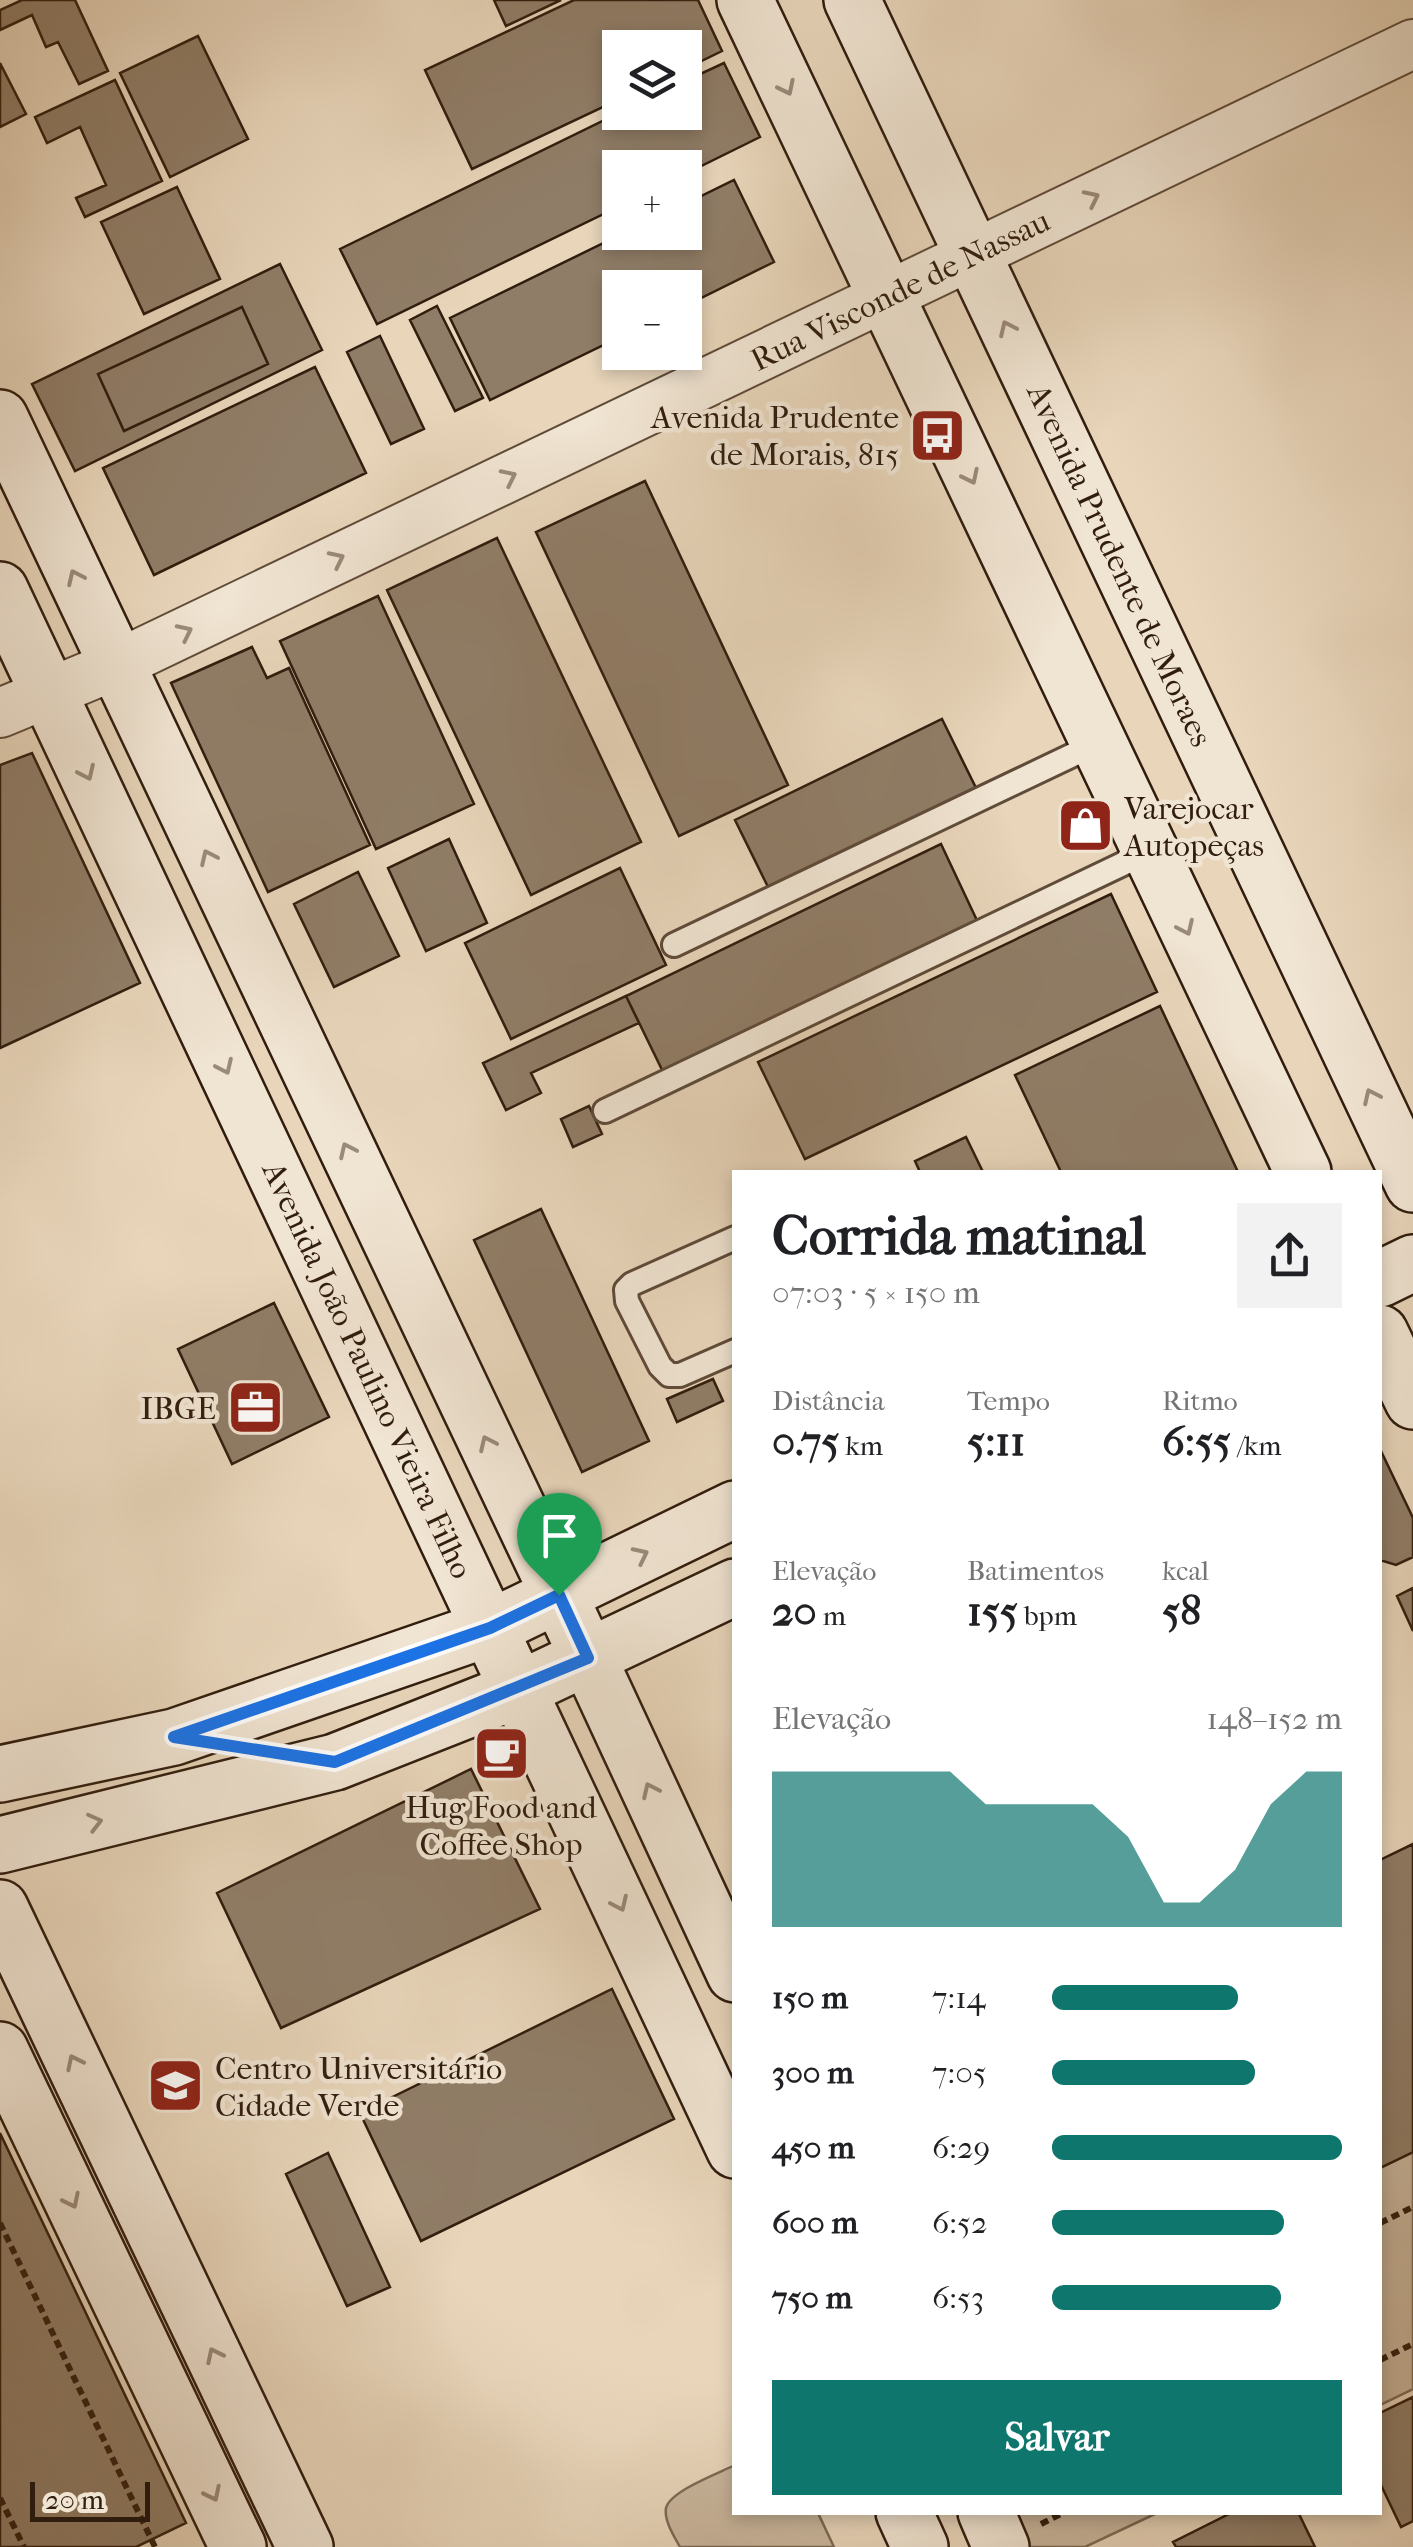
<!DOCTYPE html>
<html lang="pt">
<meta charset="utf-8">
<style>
body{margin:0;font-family:"IM FELL French Canon",serif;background:#f2f2f2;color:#202124;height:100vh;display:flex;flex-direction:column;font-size:38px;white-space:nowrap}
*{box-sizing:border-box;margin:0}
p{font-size:32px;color:#757577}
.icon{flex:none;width:55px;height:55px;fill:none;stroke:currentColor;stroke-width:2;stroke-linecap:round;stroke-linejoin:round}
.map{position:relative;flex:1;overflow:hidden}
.panel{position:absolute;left:732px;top:1170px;width:650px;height:1345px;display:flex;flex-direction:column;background:#fff;border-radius:0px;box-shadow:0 5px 15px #0003}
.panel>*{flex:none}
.fabs{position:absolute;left:602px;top:30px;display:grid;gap:20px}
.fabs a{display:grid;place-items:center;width:100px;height:100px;border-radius:0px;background:#fff;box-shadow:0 5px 15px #0003;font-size:50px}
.scale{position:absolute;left:30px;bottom:25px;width:120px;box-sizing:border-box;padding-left:10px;border:5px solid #311d0e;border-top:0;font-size:28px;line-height:35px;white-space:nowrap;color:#311d0e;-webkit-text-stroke:8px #f0e4d2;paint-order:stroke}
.pin{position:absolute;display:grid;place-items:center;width:85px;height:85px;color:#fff;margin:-102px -42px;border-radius:50% 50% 50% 0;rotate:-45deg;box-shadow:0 0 10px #0007}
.pin .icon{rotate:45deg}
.round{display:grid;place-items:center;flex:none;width:105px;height:105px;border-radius:0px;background:#f2f2f2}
.head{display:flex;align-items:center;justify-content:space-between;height:170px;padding:0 40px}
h1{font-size:55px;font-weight:700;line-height:75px}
.metrics{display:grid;grid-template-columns:repeat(3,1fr);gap:15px;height:170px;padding:10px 40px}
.metrics div{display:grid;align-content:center}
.metrics b{font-size:42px;font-weight:700}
.metrics small{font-size:28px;font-weight:400}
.metrics p{font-size:28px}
.chart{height:280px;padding:20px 40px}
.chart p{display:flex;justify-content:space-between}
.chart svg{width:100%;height:180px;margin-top:10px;fill:#0f766e;opacity:.7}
.primary-button{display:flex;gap:20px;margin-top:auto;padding:20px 40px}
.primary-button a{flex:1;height:115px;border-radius:0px;background:#0f766e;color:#fff;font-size:40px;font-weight:700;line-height:115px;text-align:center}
ul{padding:0 40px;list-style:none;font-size:32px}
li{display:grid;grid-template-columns:160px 120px 1fr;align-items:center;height:75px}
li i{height:25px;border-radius:12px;background:#0f766e}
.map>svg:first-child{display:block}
.green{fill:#c9b69d;stroke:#7d6a56;stroke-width:2.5}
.building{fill:#907d67;stroke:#311d0e;stroke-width:2.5}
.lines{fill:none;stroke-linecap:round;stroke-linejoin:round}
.service-casing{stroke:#5f4b39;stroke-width:28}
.minor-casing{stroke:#5f4b39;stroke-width:52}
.secondary-casing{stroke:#311d0e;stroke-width:60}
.path{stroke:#311d0e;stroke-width:6;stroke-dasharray:8 5;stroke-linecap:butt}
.service{stroke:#f0e4d2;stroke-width:22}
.minor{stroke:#f0e4d2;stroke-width:48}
.secondary{stroke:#f0e4d2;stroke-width:55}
.oneway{stroke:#9a8a7a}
.route-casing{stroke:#fff;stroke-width:20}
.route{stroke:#1a73e8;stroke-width:12}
.labels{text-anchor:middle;stroke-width:9;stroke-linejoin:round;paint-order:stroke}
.street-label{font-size:32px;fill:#311d0e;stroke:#f0e4d2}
.poi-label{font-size:32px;fill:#311d0e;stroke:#f0e4d2;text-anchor:end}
</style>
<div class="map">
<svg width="1413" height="2547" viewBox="0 0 1413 2547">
<rect width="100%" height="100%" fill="#e8d5ba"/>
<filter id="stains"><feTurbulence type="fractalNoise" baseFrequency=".002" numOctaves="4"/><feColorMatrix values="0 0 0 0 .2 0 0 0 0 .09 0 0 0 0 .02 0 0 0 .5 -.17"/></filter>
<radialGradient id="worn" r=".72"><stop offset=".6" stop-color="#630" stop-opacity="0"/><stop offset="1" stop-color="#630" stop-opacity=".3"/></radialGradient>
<path class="green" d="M1413,2152V2389L1380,2405V2168Z
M735,2465V2512L818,2513L834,2547H680C674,2536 664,2521 666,2508C670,2491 719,2473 735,2465Z
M986,2513H1157L1085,2547H1001Z"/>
<path class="building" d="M22,0H75L108,71L79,84L58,42L46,47L32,15L0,30V10Z
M494,0H561L506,26Z
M574,0H698L722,51L685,69V48H620V99L472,169L425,70Z
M198,36L248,139L170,177L120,73Z
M0,63L26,114L0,127Z
M724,63L760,137L685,174V168H620V206L377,324L340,249L621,112H685V81Z
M115,80L162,181L85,217L76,198L106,185L80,127L47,143L35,117Z
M734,180L774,262L685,306V288H620V337L490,400L450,318L626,232H685V204Z
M177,187L220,279L144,314L101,222Z
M280,264L322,350L75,471L32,384Z
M437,306L483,398L455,411L410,320Z
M242,307L268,364L124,431L98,374Z
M380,336L424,429L391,444L347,352Z
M315,367L366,473L154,575L103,468Z
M645,481L788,785L679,836L536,532Z
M497,538L641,842L531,895L387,590Z
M378,596L474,804L376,849L280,641Z
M252,647L267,678L289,668L370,845L268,892L171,683Z
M942,719L977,790L770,891L735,820Z
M32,753L140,983L0,1048V765Z
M449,839L487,923L426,951L388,868Z
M941,844L981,929L667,1080L626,996Z
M620,868L666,965L511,1039L465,943Z
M358,872L399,956L334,987L294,904Z
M1111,894L1157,992L805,1159L758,1062Z
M626,996L639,1023L531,1073L541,1093L506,1110L483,1063Z
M1160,1006L1238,1172H1061L1015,1075Z
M589,1106L602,1134L573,1147L561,1119Z
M966,1137L983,1172H920L915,1161Z
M541,1209L649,1441L582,1472L474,1240Z
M274,1303L329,1417L232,1464L178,1349Z
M713,1379L723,1401L677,1422L667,1399Z
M1380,1449L1413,1518V1557L1396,1565L1380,1560Z
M1413,1588V1631L1397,1596Z
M471,1769L540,1909L281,2028L217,1893Z
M1413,1844V2152L1380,2168V1860Z
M612,1989L674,2119L421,2241L360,2113Z
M0,2133L186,2523L136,2547H0Z
M328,2153L390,2287L347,2306L286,2174Z
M1413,2397V2521L1401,2527L1380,2483V2413Z
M1233,2512H1298L1315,2547H1176L1173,2542Z"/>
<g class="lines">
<defs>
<path id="service" d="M674,945L1098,743
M605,1111L1150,851
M735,1238L632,1284L626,1290L627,1301L660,1366L669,1375H680L735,1351"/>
<path id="minor" d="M0,713L116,665L1413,44"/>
<path id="secondary" d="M745,0L1303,1172
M852,0L1413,1184
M0,418L559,1595L735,1974
M0,590L735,2150
M1380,1279L1413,1263
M1380,1333L1413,1401
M0,1774L174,1737L490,1628L735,1509
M0,1845L335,1762L520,1689L735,1587
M0,1908L305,2547
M0,2050L238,2547
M904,2512L920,2547
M986,2512L1001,2547"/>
</defs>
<use href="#service" class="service-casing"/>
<use href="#minor" class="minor-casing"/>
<use href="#secondary" class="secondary-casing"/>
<path class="path" d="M0,2223L155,2547
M1380,2223L1413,2207
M1380,2360L1413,2344
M0,2498L24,2547
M1041,2524L1065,2512"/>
<use href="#service" class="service"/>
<use href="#minor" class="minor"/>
<use href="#secondary" class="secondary"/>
</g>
<defs><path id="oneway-chevron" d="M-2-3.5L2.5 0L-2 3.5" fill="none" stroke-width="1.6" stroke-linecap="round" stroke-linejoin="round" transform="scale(2.5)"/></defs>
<g class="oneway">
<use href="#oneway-chevron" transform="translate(787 88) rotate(64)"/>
<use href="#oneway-chevron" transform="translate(1092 198) rotate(-26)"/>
<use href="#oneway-chevron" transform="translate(1007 328) rotate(-115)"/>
<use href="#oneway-chevron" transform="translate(509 477) rotate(-26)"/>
<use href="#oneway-chevron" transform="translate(971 477) rotate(64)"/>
<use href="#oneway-chevron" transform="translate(337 559) rotate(-26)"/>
<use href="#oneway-chevron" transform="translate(75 577) rotate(-115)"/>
<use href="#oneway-chevron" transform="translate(185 632) rotate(-26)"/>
<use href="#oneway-chevron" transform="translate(87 773) rotate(65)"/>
<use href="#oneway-chevron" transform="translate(208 857) rotate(-115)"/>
<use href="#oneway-chevron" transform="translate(1186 928) rotate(65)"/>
<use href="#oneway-chevron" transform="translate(225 1067) rotate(65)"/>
<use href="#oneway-chevron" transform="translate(1371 1096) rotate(-115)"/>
<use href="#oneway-chevron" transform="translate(347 1150) rotate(-115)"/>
<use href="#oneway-chevron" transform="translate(487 1443) rotate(-115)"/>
<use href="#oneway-chevron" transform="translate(641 1555) rotate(-26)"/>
<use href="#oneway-chevron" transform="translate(650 1790) rotate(-115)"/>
<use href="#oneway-chevron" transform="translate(95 1822) rotate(-14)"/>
<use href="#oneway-chevron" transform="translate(620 1904) rotate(65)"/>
<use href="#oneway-chevron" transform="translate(74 2062) rotate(-116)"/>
<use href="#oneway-chevron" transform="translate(72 2201) rotate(64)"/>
<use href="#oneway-chevron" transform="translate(214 2355) rotate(-116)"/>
<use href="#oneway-chevron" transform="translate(213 2494) rotate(64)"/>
</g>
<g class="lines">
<defs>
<path id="route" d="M559,1595L588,1658L335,1762L174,1737L490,1628Z"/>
</defs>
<use href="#route" class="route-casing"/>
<use href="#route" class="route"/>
</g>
<defs>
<symbol id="bus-square" viewBox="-11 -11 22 22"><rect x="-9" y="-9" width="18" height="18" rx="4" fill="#8f2418" stroke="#f0e4d2"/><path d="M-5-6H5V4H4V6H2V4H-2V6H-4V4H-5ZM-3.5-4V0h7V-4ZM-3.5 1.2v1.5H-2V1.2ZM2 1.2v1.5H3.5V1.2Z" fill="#fff"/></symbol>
<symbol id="shop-square" viewBox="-11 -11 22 22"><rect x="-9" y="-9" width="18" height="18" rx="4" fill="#8f2418" stroke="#f0e4d2"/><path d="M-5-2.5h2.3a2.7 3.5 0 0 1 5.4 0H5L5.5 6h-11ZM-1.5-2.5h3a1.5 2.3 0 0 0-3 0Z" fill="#fff"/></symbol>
<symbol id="office-square" viewBox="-11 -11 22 22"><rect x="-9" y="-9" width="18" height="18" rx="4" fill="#8f2418" stroke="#f0e4d2"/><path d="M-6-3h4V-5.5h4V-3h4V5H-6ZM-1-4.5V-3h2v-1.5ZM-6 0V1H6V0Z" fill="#fff"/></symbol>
<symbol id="cafe-square" viewBox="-11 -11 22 22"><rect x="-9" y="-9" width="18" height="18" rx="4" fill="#8f2418" stroke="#f0e4d2"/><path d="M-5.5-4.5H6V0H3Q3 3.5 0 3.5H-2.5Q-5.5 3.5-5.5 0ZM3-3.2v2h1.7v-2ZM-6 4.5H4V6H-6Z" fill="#fff"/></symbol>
<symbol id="university-square" viewBox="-11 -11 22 22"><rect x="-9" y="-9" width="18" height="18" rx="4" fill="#8f2418" stroke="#f0e4d2"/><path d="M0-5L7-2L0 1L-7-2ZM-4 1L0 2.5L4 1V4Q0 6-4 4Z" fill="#fff"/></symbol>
</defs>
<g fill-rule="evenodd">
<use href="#bus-square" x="906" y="404" width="63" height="63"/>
<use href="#shop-square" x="1054" y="794" width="63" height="63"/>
<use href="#office-square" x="224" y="1376" width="63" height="63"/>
<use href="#cafe-square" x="470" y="1722" width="63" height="63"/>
<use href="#university-square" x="144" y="2054" width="63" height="63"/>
</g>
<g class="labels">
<g class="street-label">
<text transform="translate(900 290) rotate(-26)" y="11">Rua Visconde de Nassau</text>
<text transform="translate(1120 565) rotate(65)" y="11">Avenida Prudente de Moraes</text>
<text transform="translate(368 1370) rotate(65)" y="11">Avenida João Paulino Vieira Filho</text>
</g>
<g class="poi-label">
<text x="899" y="428">Avenida Prudente<tspan x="899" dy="37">de Morais, 815</tspan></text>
<text x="1124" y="819" text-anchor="start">Varejocar<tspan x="1124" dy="37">Autopeças</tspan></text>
<text x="216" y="1419">IBGE</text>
<text x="501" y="1818" text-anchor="middle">Hug Food and<tspan x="501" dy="37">Coffee Shop</tspan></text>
<text x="215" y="2079" text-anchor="start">Centro Universitário<tspan x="215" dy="37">Cidade Verde</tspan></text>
</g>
</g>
<rect width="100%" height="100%" filter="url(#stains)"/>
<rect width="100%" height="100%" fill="url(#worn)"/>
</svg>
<div class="fabs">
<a><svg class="icon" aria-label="layers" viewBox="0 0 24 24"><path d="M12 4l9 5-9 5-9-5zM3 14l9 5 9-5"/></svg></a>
<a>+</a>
<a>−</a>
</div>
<div class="scale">20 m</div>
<div class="pin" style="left:559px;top:1595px;background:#1e9e55"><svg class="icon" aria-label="arrive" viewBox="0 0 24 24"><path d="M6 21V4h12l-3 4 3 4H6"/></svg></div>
<section class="panel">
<div class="head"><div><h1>Corrida matinal</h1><p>07:03 · 5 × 150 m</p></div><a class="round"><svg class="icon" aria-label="share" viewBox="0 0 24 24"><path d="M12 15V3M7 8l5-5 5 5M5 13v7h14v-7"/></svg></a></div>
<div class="metrics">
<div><p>Distância</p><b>0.75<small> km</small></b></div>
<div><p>Tempo</p><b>5:11</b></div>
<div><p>Ritmo</p><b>6:55<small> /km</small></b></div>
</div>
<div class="metrics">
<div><p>Elevação</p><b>20<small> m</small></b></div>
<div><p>Batimentos</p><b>155<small> bpm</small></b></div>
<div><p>kcal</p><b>58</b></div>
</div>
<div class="chart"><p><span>Elevação</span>148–152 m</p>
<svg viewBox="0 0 160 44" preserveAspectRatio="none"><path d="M0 44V6L10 6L20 6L30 6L40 6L50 6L60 14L70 14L80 14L90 14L100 22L110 38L120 38L130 30L140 14L150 6L160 6V44z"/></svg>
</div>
<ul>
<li><b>150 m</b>7:14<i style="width:64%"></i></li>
<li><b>300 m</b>7:05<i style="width:70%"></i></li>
<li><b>450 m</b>6:29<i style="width:100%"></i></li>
<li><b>600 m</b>6:52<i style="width:80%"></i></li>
<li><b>750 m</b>6:53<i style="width:79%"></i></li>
</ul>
<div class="primary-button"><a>Salvar</a></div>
</section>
</div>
